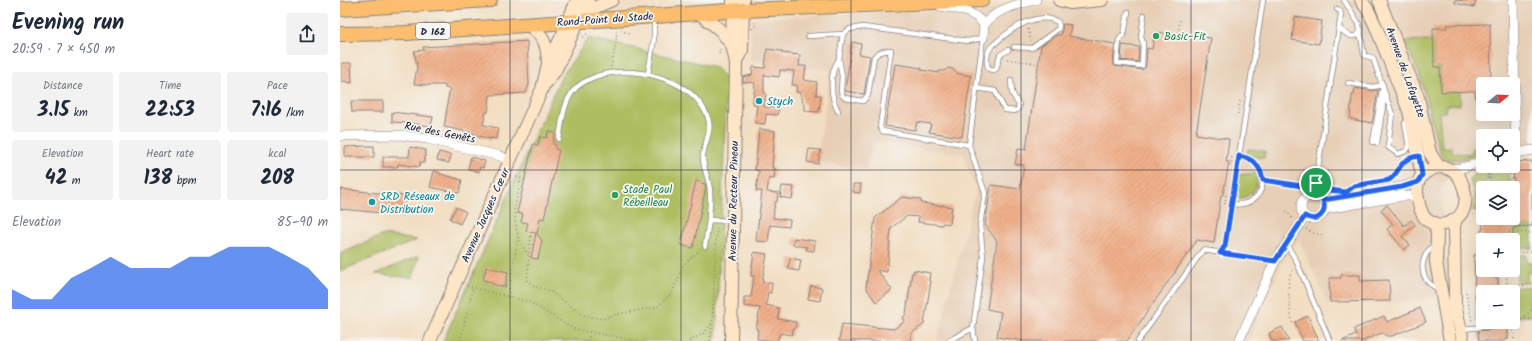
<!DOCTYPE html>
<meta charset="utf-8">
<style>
body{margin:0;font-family:Kalam,sans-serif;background:#f2f2f3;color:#1f2937;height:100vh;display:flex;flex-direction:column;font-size:15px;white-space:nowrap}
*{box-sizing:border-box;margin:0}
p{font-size:13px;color:#747a83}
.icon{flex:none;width:22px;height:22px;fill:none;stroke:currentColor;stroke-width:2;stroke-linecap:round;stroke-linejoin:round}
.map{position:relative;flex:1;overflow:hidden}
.sheet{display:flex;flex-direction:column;background:#fff;width:340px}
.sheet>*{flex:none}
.needle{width:26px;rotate:72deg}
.fabs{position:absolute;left:1136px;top:77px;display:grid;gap:8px}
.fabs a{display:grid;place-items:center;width:44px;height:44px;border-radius:4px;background:#fff;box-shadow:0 4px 16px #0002;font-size:20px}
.pin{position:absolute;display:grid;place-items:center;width:34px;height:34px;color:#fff;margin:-17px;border:2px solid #fff;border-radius:50%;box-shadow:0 1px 4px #0007}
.round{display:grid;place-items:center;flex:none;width:42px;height:42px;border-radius:4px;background:#f2f2f3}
.head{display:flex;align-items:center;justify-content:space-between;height:68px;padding:0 12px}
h1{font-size:22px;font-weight:800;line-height:30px}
.stats{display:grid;grid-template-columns:repeat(3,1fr);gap:6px;height:68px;padding:4px 12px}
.stats div{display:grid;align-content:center;border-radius:4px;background:#f2f2f3;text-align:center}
.stats b{font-size:20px;font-weight:800}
.stats small{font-size:11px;font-weight:400}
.stats p{font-size:11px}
.chart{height:112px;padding:8px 12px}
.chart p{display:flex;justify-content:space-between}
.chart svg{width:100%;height:72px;margin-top:4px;fill:#2563eb;opacity:.7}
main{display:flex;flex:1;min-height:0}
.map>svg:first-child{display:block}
.built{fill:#e7cfb6;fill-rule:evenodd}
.green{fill:#aebd60;stroke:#68704e}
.building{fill:url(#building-hatch)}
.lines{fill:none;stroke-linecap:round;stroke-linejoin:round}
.lane-casing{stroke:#8a807e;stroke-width:6}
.street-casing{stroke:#8a807e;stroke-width:10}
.secondary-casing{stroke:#8a807e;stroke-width:14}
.primary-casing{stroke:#8a807e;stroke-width:16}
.path{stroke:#8a807e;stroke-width:1.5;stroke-dasharray:1 3;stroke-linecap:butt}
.lane{stroke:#fff;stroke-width:4.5}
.street{stroke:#fff;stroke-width:9}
.secondary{stroke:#fde5c5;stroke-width:12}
.primary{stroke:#fabe6e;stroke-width:14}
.route-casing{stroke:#fff;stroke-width:8}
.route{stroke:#2563eb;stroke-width:5}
.grid{fill:none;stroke:#22223b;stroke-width:1;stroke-opacity:0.55}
.leisure-dot{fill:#2e9e5b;stroke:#f6f6f2;stroke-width:1.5}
.culture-dot{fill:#0f9aa8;stroke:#f6f6f2;stroke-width:1.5}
.labels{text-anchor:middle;stroke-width:3.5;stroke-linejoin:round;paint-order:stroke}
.shield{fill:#f6f6f2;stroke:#626272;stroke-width:1}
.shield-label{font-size:10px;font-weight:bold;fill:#22223b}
.street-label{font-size:11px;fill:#22223b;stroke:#f6f6f2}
.leisure-label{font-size:11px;fill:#27864d;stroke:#f6f6f2;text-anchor:start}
.culture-label{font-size:11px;fill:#0d838f;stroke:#f6f6f2;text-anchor:start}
</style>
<main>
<section class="sheet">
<div class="head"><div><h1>Evening run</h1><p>20:59 · 7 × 450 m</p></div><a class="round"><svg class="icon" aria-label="share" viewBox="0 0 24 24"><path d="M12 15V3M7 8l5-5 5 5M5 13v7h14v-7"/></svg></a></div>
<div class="stats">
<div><p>Distance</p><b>3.15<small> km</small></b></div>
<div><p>Time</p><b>22:53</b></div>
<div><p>Pace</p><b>7:16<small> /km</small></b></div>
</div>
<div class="stats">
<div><p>Elevation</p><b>42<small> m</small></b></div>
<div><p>Heart rate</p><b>138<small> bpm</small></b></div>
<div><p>kcal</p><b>208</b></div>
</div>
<div class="chart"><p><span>Elevation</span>85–90 m</p>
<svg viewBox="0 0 160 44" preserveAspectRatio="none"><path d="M0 44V32L10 38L20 38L30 25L40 19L50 12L60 19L70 19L80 19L90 12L100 12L110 6L120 6L130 6L140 12L150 19L160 32V44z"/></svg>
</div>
</section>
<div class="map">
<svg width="1192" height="341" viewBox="0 0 1192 341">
<defs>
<pattern id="building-hatch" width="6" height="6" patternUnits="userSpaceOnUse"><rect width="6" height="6" fill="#f0b08a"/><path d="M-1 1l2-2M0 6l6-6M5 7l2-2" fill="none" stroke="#ce9778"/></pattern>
</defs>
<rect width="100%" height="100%" fill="#f6f6f2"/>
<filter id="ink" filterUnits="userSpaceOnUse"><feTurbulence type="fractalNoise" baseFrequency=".025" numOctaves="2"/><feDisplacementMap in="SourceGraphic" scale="8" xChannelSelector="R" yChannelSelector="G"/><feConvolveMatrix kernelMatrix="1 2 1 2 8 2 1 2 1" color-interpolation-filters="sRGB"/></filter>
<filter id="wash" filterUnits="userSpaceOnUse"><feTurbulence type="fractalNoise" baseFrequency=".012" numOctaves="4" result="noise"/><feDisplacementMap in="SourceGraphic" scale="16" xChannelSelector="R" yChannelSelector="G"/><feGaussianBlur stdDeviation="0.9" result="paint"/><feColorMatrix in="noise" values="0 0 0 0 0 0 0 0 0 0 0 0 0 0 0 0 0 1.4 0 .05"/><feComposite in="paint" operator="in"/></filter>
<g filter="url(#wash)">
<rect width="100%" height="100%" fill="#f2dec2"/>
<path class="built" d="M797,0H1192V142L1173,146V136H1143V156L1121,164L1101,188L1109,295L1055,303L988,304L959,239L941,265L908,341H597L636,190L623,154L534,142L526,169L477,163L490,70L410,60L411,19L549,12L693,8L759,5ZM1143,84H1173V114H1143Z"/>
<path class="green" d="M249,38L375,67L387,81L376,341H103L221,77Z
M1094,40V67H1100L1101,91H1120V105H1106L1105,112L1099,113L1102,148L1112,147V153L1131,154L1132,148H1134L1136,155L1115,160L1104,159L1100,152L1079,73L1064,41Z
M908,149L925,151L924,158L907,155Z
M1158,166H1168L1171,188H1150L1149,172L1153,168Z
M1143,168L1147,172L1148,180L1144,183L1148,188H1143V211H1133L1135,197L1130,181L1134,173Z
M915,173C921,187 911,199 895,198L899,175Z
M1192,226V248L1173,249V235L1169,228Z
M43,235L77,240L0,271V254Z
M1186,255L1187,262H1192V272L1187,273L1188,282L1177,283V273H1170L1169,270H1173V263H1176V256Z
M79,256L73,278L35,274Z
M1192,286V316L1173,317V292H1158V289Z
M1135,299H1142L1143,301V322H1157L1151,324H1143L1142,320L1136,321Z"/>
<g id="blocks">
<path class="building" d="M1115,0L1136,1L1134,7L1115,3Z
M955,17L982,21L979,44L952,40Z
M723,24L731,25L729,36L775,44L773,63L775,66L802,70L806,67L807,48L812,49L815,32L871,38L856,134L889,139L886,162H889L883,195H881L874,243L857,240L787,341H684L657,337L661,312L647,309L657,241L645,225L651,185L680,189L684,165L675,164L678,148L686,149L701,46L717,35H721Z
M1150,24L1151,84H1143V103H1136L1135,91L1101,92L1100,67H1094L1093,28H1107L1106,25Z
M187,41L189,84L186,93L150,95L148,112H146L143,125L158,128L156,139L151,138V139L134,135V133L104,127L108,103H107L110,89L105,88V85H86L74,84L77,67L74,51L84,50L83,47Z
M512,42L521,44L519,54L530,56L524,94L505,91Z
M782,45L799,47L798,62L781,60Z
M427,49L442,51V53L460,55L459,66H466L464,80L477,82L476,95H481L479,112L465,111V103H463L461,93L456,92L457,85H452L454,71L440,70L439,77L424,75V93H426L424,107L439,108L437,115L426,114L425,124L415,123L417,105L413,104L415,83L403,82V77L412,75L413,67L425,68Z
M2,63H11L12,83L2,81Z
M555,64L582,68L581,70L599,73V71H604L608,68L613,69L616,73L631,76L622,137L589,132L591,124L577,122L575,130L545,126Z
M1015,88L1032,91L1038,90L1032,123L1010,119L1012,95H1014Z
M11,101H43V112H12Z
M52,112L93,117L91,126L68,123L52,122Z
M419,129L435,131L432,168H435L434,179L429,178L427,192L438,193L437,202H435L433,218L450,220L449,227L430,225L428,242L416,241L422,191H416L419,171L415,170Z
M208,131L215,133L213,144L216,145L215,149L219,150L204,219L200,218L197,234L202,240L198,259L191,258L196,233L186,231L188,223L181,222L183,214L177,213L193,144L198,145L200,137L207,138Z
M26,146H34V157H5V147Z
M70,147L86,150L84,163L80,162L79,167L58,164V167H43V157H69Z
M469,149L481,150L478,164L467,162Z
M99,152L111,155L109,163L97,160Z
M131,157L145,161L143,168L140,167L139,172L128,169Z
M1192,161V226L1176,227V228H1173V240H1143L1141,230H1143L1142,219L1175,218L1173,162Z
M94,171L100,173V174L122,180L119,193L90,187Z
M356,181L365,184L366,187L353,248L341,245Z
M513,184H521L520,193L513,192Z
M442,186L454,187L452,199L440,197Z
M0,189L65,196L63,215L0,209Z
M562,197L578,199L581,200V203L612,207L610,224L603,223L602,225L578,222L579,217L567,216L551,228L547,272L537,270L552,290L536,302L526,288L535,218Z
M1047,205L1064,226L1071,220L1075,225L1062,236L1070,245L1064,250L1047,229L1053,224L1041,210Z
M116,207L126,212L120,224L110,219Z
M454,238L475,241L474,251L466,250L467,247L453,245Z
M414,252L427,254L422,282L432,283L431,293L428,292L426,305L439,308L438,319L456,322L455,329H453L452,335L440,333L437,341L417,339L418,330L416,329L420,308L404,306V297H411L414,276H411Z
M1143,254V270H1153L1154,278H1158V292H1143V299H1135L1134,255Z
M450,258L461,260L459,271L448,269Z
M146,267L168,272L165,287L152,284V282L143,280Z
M574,270L590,273L589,281H591L584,324L571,334L572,336L570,338L572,341H499L502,324L554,329L565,321L563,317L566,314L572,273H574Z
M1001,275H1020V281L1049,280L1050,301L990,302L989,278H1001Z
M471,286L482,288L480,301L468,299Z
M1080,308L1086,322L1052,336H1047L1042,333L1026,339L1025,341H1002L1016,335L1014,329L1044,316L1047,322Z
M968,316L979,341H963L955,322Z
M942,327L949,341H932L929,333Z
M1168,327V339H1165V341H1139L1138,331Z"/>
</g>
</g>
<g filter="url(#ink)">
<use href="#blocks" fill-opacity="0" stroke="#8a807e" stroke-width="1"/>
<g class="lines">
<defs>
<path id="lane" d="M1004,0L1019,24L1024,55L1033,58L1052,114L1048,147L1058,154L1066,151L1069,147L1065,123
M788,12L784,34L779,40L777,63L802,66L803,43L801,37L804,15
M999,28C1006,34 1015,42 1021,30
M503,34L499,59L502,76L501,90L502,95L505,98L523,101L528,95L534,57C539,51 544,51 551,50L540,127L542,131L629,145
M468,36L503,34L510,29L523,27L628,41L643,38L629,145L645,193L640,225L643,257L633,328L635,341
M668,50L660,55L656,69L653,70L649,69C645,63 647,52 651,47C667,32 695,9 718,22L719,27L718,29L692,48L674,47
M308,74L314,39V17
M1008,83L1033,87L1043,85L1033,142
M636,88L655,91L665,110L675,111L678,109L679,105L672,93L671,80
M498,111C490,96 489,73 499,59
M219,139C222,123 223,103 234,90C240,83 249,79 257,76C292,65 347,77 365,111C375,129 365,139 363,155C362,165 367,174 369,184C372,196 369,209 369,220L393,221
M1037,143L1045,93
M1141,148L1142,160
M974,195L1001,14L1000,11L997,9
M946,244L956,260L989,339
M1094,245C1083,254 1078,269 1088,282C1091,285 1095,287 1098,289
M365,246L369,220
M880,253L885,246L892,204C928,209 935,161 899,156L923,0
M1122,329L1154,326L1166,322
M608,341L633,328
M798,341L863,250L935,261"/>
<path id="street" d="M1173,0L1176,153
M600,6C616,9 634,10 644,25L643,38
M644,25C657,8 676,5 696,0
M0,136L62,135L87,139L160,156L169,161
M1173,154L1192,150
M1110,169C1123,169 1132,165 1143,160
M961 207a12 12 0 1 1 24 0a12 12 0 1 1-24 0Z
M983,200L1062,187L1078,182
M985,209L1063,196H1072L1078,199
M899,341L935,261L965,217"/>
<path id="secondary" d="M719,0L730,3L762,0
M1021,0L1028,10L1036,27L1069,111L1082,175
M1039,0L1078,97L1090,153L1099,167
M359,13L380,30L392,45
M238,15L272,0
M186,24C204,35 207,43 208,63
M396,61L402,50L403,0
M206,83L215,71L248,0
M1099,167C1109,167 1119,173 1122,183C1125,189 1126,198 1125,204C1123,220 1101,231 1087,220C1080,214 1078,201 1077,192C1076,177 1086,170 1099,167Z
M1116,219L1114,226L1115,303L1123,341
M1095,223L1097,234L1096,262L1110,341
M90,341L130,250L202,89L208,64L222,36L237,0
M391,341L396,63L392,45L393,0"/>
<path id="primary" d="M0,9L150,0
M0,34L66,33L403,10L642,0"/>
</defs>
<use href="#lane" class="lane-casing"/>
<use href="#street" class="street-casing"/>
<use href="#secondary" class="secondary-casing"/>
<use href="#primary" class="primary-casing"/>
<path class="path" d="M412,29L415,26V22
M688,29L691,41
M281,30L289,34
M243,37L249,32
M837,41L840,20
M379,54L381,47
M667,59L699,64
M271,67L276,44L277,30
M898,114L900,101
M890,166L892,156
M1148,166L1149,188
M1169,166L1173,188
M176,177L185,180
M1050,180C1057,174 1060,164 1067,158
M928,181L968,187
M981,188L989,190
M1173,196L1175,211
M893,198L898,162
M885,204L886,192
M946,211L954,220
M1133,214L1143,213
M966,229L973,233L983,235
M191,232L187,281L197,287L210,291L243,315L263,319L273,315L317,307L332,293L344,264L360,250
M1169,232L1192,233
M178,237L188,255
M1173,253L1192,252
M1166,270L1167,286L1192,284
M835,272L838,275
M127,286L189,302L234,329L298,341
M1126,292L1132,321
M168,297L178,237L174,212L181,179
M1182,319L1192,309
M1173,320L1192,319
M1173,322L1174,341
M952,323C951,311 944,279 953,270
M120,341L133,288
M248,341L250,333
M349,341L364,333L372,323
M370,341C375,303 374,265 377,227"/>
<use href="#lane" class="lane"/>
<use href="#street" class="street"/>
<use href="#secondary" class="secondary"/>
<use href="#primary" class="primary"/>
</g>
</g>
<g class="lines" filter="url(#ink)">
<defs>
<path id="route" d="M899,156C913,158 921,167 923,180L968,187L969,182L982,184L981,189L1006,192L1014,186L1049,180C1063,170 1057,159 1079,156L1082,175L1078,182L1062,187L983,200C988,213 977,224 965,216L935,261L880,253L885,246Z"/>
</defs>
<use href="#route" class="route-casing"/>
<use href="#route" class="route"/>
</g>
<path class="grid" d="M170,0V341M341,0V341M511,0V341M681,0V341M851,0V341M1022,0V341M0,170H1192"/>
<g class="leisure-dot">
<circle cx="816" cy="36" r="4"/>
<circle cx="275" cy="195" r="4"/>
</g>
<g class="culture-dot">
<circle cx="419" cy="101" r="4"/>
<circle cx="32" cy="202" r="4"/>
</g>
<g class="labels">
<rect class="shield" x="76" y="23" width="34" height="16" rx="3"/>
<g class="shield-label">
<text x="93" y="35">D 162</text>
</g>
<g class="street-label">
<text transform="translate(265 19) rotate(-4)" y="4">Rond-Point du Stade</text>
<text transform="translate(1066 72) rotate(70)" y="4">Avenue de Lafayette</text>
<text transform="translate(100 132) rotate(11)" y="4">Rue des Genêts</text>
<text transform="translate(393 201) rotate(-89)" y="4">Avenue du Recteur Pineau</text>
<text transform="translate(145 215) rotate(-66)" y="4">Avenue Jacques Cœur</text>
</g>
<g class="leisure-label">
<text x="824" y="40">Basic-Fit</text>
<text x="283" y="193">Stade Paul<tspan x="283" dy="13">Rébeilleau</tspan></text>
</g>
<g class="culture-label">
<text x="427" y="105">Stych</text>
<text x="40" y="200">SRD Réseaux de<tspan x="40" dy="13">Distribution</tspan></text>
</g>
</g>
</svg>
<div class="fabs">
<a><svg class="needle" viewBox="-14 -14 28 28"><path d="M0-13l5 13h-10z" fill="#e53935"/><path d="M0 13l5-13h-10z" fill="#747a83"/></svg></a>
<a><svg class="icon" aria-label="locate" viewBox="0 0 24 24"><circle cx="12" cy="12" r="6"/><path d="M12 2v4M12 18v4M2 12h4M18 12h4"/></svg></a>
<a><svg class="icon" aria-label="layers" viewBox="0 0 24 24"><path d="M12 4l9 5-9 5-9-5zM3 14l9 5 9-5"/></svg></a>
<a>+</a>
<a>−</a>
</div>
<div class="pin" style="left:976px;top:183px;background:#1e9e55"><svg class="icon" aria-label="arrive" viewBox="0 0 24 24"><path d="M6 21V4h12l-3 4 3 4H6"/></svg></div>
</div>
</main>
